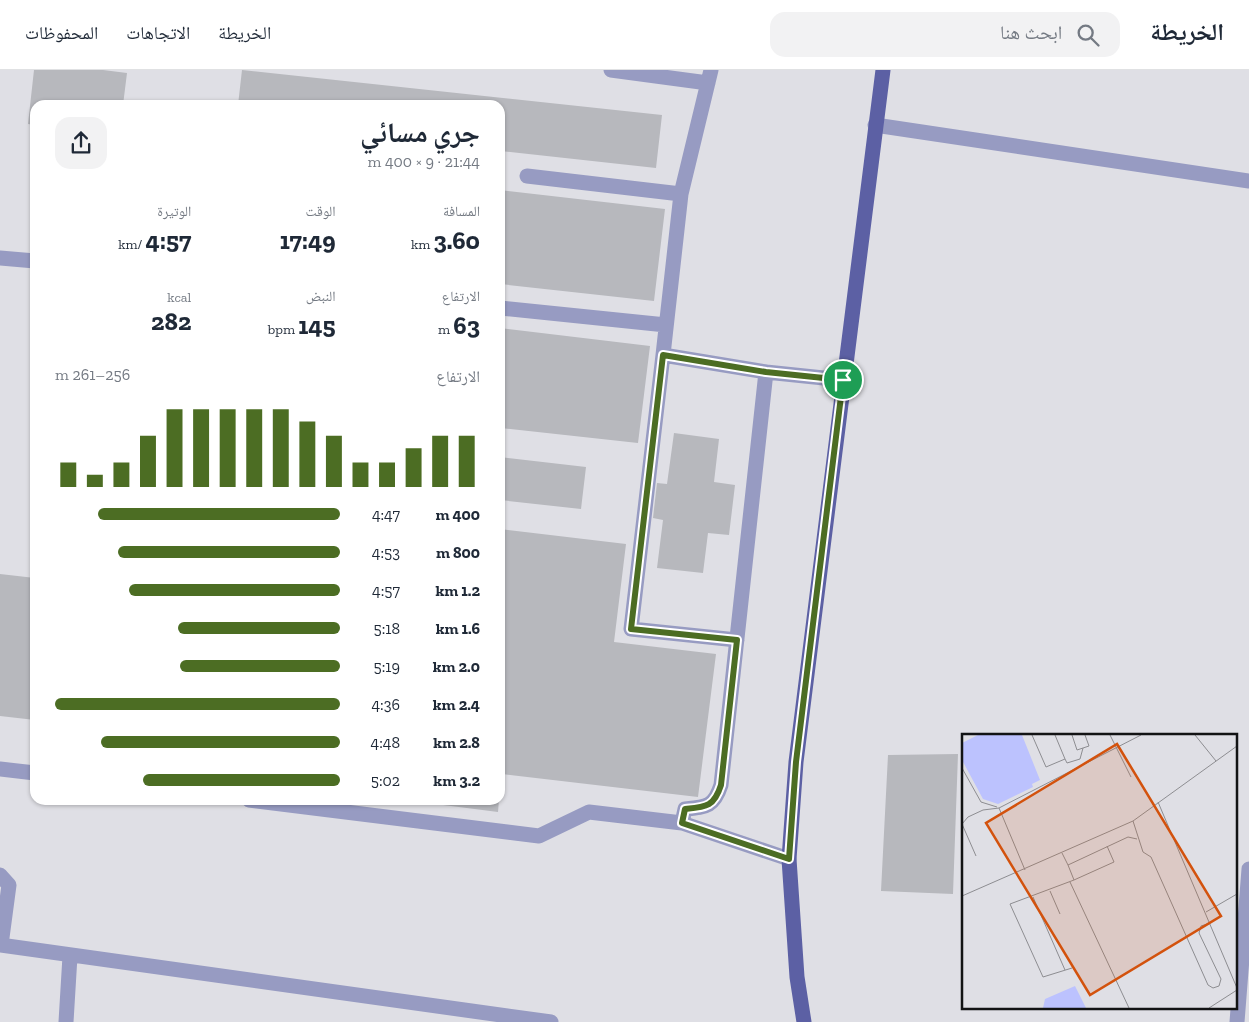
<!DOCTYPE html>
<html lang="ar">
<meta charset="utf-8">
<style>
body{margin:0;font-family:"Zilla Slab","Noto Naskh Arabic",serif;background:#f2f2f3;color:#1f2937;direction:rtl;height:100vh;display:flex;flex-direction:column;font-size:19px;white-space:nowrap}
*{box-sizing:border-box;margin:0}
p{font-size:16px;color:#747a83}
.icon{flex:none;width:28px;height:28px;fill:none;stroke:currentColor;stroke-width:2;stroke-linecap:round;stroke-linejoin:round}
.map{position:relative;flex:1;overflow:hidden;direction:ltr}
.side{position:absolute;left:30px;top:30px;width:475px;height:705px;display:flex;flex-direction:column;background:#fff;border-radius:15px;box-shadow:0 1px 4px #0004;direction:rtl}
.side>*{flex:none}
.pin{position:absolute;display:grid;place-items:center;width:42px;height:42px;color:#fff;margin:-21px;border:2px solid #fff;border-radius:50%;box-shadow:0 1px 5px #0007}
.round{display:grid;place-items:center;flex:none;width:52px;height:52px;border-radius:15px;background:#f2f2f3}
.summary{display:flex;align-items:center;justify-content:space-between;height:85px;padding:0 25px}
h1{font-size:28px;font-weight:700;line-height:38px}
.stats{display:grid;grid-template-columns:repeat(3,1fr);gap:8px;height:85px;padding:5px 25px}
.stats div{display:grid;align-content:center}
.stats b{font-size:25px;font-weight:700}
.stats small{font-size:14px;font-weight:400}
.stats p{font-size:14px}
.chart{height:140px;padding:10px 25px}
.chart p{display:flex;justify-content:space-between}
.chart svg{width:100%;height:90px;margin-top:5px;stroke:#4c6d23;stroke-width:6}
ul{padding:0 25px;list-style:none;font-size:16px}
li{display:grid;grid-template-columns:80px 60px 1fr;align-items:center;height:38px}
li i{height:12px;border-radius:6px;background:#4c6d23}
header{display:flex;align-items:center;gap:30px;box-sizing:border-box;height:70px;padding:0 25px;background:#fff;border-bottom:1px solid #e0e1e3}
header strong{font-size:24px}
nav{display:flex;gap:28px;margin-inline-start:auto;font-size:18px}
.search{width:350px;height:45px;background:#f2f2f3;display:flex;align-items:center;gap:12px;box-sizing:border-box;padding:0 18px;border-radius:15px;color:#747a83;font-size:19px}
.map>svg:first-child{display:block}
.building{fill:#b7b8bd}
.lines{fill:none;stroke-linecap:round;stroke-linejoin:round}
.minor{stroke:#979bc2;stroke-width:15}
.major{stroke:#5c60a4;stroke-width:15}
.route-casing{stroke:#fff;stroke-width:10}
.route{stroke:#4c6d23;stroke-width:6}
.inset-road{fill:none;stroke:#8d8d91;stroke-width:1}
.view{fill:#d3520d;fill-opacity:0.15;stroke:#d3520d;stroke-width:2.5}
.inset-edge{fill:none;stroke:#121314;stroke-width:2.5}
</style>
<header>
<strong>الخريطة</strong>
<div class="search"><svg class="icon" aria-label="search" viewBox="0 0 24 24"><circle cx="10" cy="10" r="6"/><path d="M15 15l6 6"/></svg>ابحث هنا</div>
<nav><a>الخريطة</a><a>الاتجاهات</a><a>المحفوظات</a></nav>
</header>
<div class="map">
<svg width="1249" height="952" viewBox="0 0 1249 952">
<rect width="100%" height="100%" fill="#dfdfe5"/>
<path class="building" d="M34,0H103L127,3L123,35H35V55L28,54Z
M242,0L662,45L656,98L500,81V35H238Z
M500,120L665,139L654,231L500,214Z
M500,258L650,276L638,373L500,358Z
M674,363L719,369L714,412L735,415L729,465L708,463L703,503L657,498L663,450L653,448L657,413L667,414Z
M500,387L586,397L581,439L500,430Z
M500,459L626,474L614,572L716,584L698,727L502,704L500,713Z
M0,504L35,508V650L0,646Z
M958,684L953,824L881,821L888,685Z
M404,730H499L498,742Z"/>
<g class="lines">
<path class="minor" d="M611,0L708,13
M711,0L681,124L663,285L766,302
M875,55L1249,111
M527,106L681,124
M0,188L35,191
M500,238L666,255
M663,285L631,559L737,570
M0,699L35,703
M249,730L539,766L589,742L682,753L789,789
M682,753L685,739C706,737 714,737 721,715L766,302L843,310
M0,805L9,815L1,875
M0,875L551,952
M66,952L70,886
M1237,952L1249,799"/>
<path class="major" d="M804,952L797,907L789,789L796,692L883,0"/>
</g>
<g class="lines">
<defs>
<path id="route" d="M663,285L766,302L843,310L796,692L789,789L682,753L685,739C706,737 714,737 721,715L737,570L631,559Z"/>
</defs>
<use href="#route" class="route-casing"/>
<use href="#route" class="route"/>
</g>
<g transform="translate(962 664)">
<rect width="275" height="275" fill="#dfdfe5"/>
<path d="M16,1H60L78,46L70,50L71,53L36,70L21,65L0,26V9ZM113,252L124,274H81L83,265Z" fill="#bcc2fe"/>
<path class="inset-road" d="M70,1L84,33L103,25L93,1M110,1L115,16L127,12L123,1M148,1L169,43M233,1L254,27M103,25L105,29L118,25L121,14M0,34L19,68L35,73M196,68L275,254M37,74L63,136M171,87L181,118L189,123L246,251L251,254L257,252L259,245L237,199L239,192L248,189M0,90L6,83L21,76L37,74L179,1M0,90L14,122M100,119L106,131L166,103L175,105M106,131L112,146L48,170L81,243L110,234M112,146L152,128L145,112M108,148L167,274M88,157L98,180M0,162L171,87L275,12M71,163L103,236M244,178L275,160M247,274L275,256"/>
<path class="view" d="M155,10L259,182L128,261L24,89Z"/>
<rect width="275" height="275" class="inset-edge"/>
</g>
</svg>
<div class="pin" style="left:843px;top:310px;background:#1e9e55"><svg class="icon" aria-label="arrive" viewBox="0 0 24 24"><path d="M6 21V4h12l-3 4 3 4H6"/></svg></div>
<section class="side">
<div class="summary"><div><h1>جري مسائي</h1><p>21:44 · 9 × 400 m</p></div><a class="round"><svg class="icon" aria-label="share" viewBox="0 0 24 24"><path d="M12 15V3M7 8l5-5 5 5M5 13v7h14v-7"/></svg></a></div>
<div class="stats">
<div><p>المسافة</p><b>3.60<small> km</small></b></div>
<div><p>الوقت</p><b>17:49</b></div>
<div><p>الوتيرة</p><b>4:57<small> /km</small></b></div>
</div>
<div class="stats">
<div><p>الارتفاع</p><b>63<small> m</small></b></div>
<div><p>النبض</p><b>145<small> bpm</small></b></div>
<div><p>kcal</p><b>282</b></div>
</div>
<div class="chart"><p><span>الارتفاع</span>256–261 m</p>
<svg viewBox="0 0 160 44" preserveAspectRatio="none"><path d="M5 44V32M15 44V38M25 44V32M35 44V19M45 44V6M55 44V6M65 44V6M75 44V6M85 44V6M95 44V12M105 44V19M115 44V32M125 44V32M135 44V25M145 44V19M155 44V19"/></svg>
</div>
<ul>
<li><b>400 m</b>4:47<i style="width:85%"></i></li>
<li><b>800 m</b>4:53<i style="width:78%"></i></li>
<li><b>1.2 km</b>4:57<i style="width:74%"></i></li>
<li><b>1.6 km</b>5:18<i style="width:57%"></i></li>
<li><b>2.0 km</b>5:19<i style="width:56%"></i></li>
<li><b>2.4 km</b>4:36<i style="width:100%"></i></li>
<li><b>2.8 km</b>4:48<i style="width:84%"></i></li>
<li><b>3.2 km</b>5:02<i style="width:69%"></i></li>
</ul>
</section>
</div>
